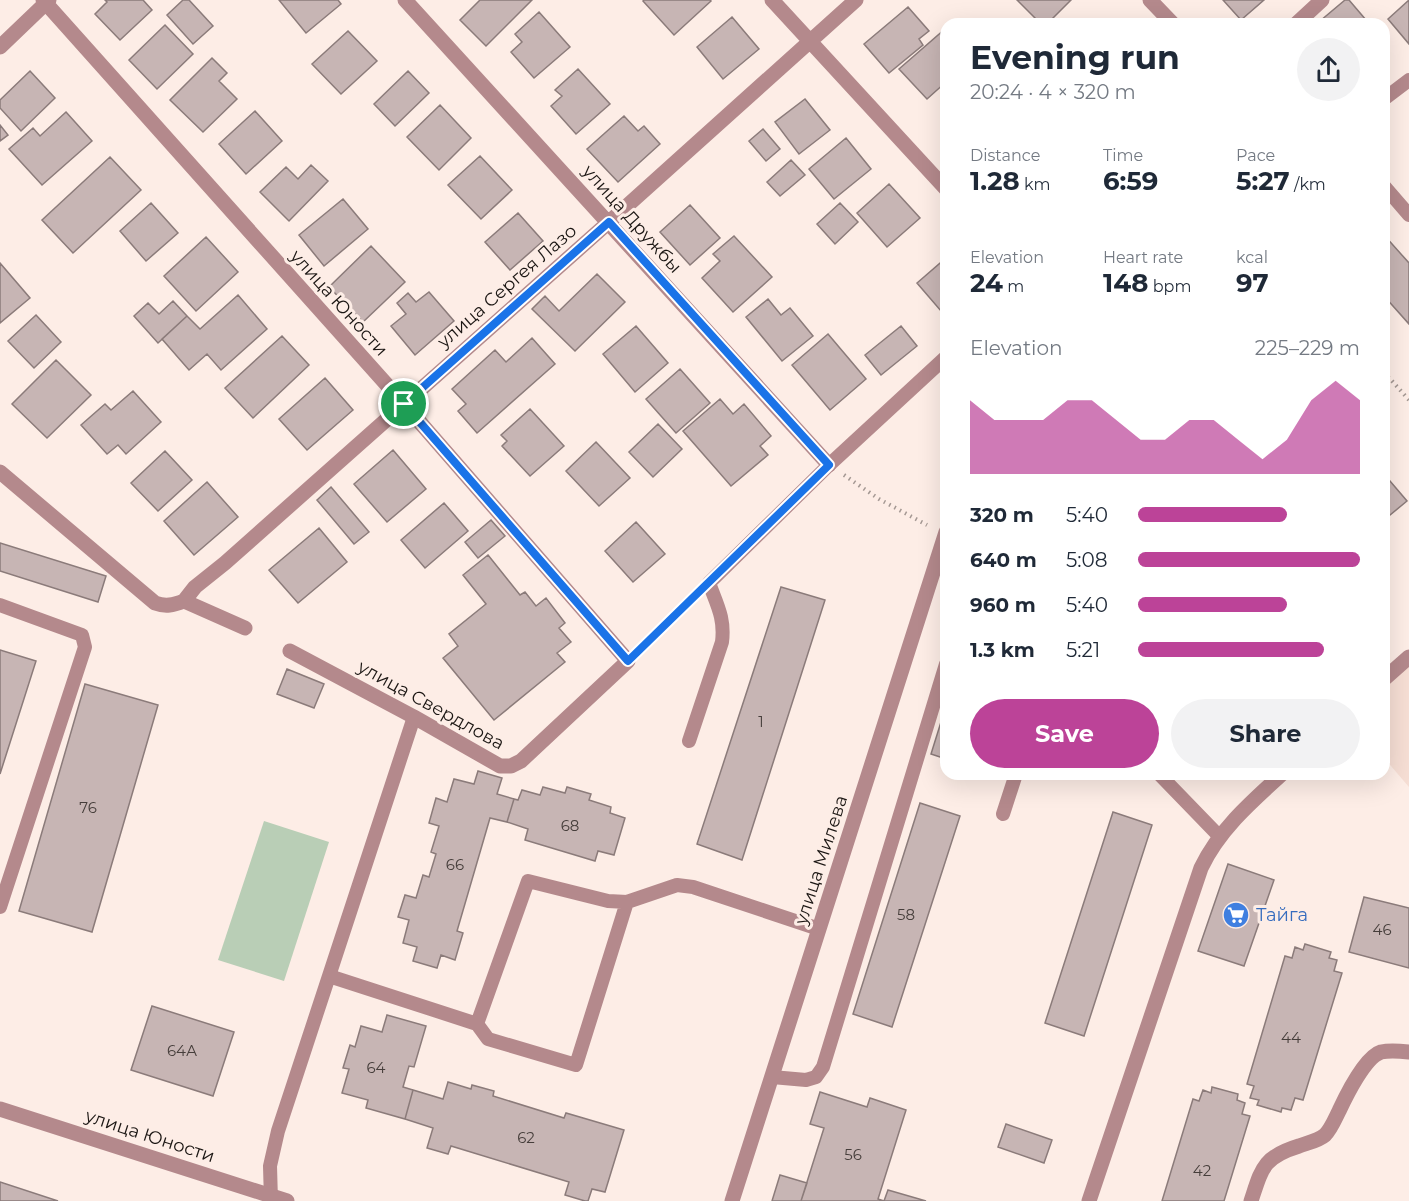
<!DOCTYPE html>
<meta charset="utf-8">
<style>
body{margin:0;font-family:Montserrat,sans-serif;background:#f2f2f3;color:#1f2937;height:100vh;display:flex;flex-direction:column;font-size:22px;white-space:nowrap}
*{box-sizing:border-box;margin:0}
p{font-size:20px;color:#747a83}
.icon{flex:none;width:33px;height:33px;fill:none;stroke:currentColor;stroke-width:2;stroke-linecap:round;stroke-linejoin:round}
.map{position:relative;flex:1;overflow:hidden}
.details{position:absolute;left:940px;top:18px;width:450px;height:762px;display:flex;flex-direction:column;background:#fff;border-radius:18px;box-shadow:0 6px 24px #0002}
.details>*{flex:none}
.pin{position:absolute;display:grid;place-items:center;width:51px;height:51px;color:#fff;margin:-26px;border:3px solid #fff;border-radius:50%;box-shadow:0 2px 6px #0007}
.round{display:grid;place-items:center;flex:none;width:63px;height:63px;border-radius:32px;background:#f2f2f3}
.head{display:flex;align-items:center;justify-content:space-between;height:102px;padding:0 30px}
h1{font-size:33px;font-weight:700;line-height:45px}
.metrics{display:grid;grid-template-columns:repeat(3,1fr);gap:9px;height:102px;padding:6px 30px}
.metrics div{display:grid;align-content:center}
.metrics b{font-size:26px;font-weight:700}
.metrics small{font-size:16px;font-weight:400}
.metrics p{font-size:16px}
.chart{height:168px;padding:12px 30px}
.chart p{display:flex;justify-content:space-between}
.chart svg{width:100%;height:108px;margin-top:6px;fill:#bc4398;opacity:.7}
.action{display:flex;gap:12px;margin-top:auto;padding:12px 30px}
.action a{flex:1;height:69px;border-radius:36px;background:#bc4398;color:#fff;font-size:24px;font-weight:700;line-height:69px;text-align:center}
.action a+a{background:#f2f2f3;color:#1f2937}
ul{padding:0 30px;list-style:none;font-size:20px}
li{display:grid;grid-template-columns:96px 72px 1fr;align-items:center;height:45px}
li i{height:15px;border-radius:8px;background:#bc4398}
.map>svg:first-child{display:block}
.built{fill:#f6ded4}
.green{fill:#b9ceb6}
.building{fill:#c7b5b4;stroke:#8b7b7a;stroke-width:1.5}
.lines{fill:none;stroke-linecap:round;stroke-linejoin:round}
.path{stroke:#a49893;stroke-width:4;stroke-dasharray:1.5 4.5;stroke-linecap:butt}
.lane{stroke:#b4898c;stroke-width:14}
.street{stroke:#b4898c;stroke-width:15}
.route-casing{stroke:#fff;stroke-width:12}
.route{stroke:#1a73e8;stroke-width:8}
.labels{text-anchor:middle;stroke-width:6;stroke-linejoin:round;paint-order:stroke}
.number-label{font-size:15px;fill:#463e3b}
.street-label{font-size:18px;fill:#1b1613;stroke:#fdede6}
.shop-label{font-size:18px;fill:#366cbe;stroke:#fdede6;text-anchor:start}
</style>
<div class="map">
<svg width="1409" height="1201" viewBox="0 0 1409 1201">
<rect width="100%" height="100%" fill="#fdede6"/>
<path class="built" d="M1409,663V787L1385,759V686Z"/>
<path class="green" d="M264,821L329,842L284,981L218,960Z"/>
<path class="building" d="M105,0H143L152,10L120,40L95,14L107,2Z
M183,0H189L213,26L193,44L167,15Z
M279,0H338L341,4L306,33Z
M480,0H532L486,46L460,20Z
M644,0H710L711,1L674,35L643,1Z
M1017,0H1071L1047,24H1041Z
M1223,0H1264L1241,20Z
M1345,0H1349L1366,20L1361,24H1323L1320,21Z
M1409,0V44L1388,19Z
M908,7L929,31L919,39L923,45L889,73L864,44Z
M539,12L570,47L534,78L511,52L522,42L515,34Z
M732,17L759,49L723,79L697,47Z
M165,25L193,54L157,89L129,60Z
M945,29L946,31V82L927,99L899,69Z
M348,31L377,61L341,94L312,64Z
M212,58L227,73L219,81L237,99L203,132L170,100Z
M578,69L610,104L576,134L551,106L562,96L555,90Z
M30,71L55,98L21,131L0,108V100Z
M408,71L429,93L395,126L374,104Z
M805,99L830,130L799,154L775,122Z
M440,105L471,138L439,170L407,137Z
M255,111L282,141L246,174L219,144Z
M66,112L92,141L42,185L9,149L33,128L40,136Z
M624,116L638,131L644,126L660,144L618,182L587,149Z
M0,125L8,135L0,141Z
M763,129L780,149L766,161L749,141Z
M846,138L871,169L834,199L809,169Z
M480,156L512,190L481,219L448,185Z
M110,157L141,190L73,253L42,220Z
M791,160L805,175L780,196L767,182Z
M311,165L328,181L289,221L260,192L286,167L298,179Z
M889,184L920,218L887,247L857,213Z
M343,199L368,229L324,266L299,235Z
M151,203L178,233L146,261L120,231Z
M840,203L858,222L835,244L817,224Z
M690,205L720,238L690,265L660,232Z
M518,213L543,241L510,270L485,242Z
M1384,235L1409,263V324L1384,296Z
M734,236L772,277L733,312L702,278L720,261L713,254Z
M206,237L238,272L196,311L164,276Z
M371,246L405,282L363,322L329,287Z
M946,258V306L941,311L917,283Z
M0,263L30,298L0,323Z
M597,274L625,302L575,351L532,309L545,296L559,311Z
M429,292L454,321L415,355L391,326L406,314L397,303L408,293L416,302Z
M238,295L267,329L221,370L207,354L189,370L162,339L187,316L200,329Z
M768,299L781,315L790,308L813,336L782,361L746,317Z
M173,301L187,316L158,343L134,316L148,303L159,314Z
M36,315L61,342L34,368L8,341Z
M636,326L668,363L635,392L603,354Z
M901,326L917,346L881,375L865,355Z
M828,334L866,379L830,410L792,365Z
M282,336L309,365L253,418L225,388Z
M532,338L555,364L477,433L458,411L466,404L452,389L495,350L506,362Z
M56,360L91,395L47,438L12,404Z
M680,369L710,403L676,433L646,399Z
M325,378L353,410L307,450L279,419Z
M133,391L161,422L126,454L118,445L107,454L81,425L105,404L111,410Z
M720,399L733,414L744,404L771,436L760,446L768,455L731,486L683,431Z
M530,409L564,446L530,476L502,446L507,441L501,435Z
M658,424L682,449L653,477L629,452Z
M596,442L630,478L599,506L566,471Z
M393,450L426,489L387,522L354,484Z
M165,451L192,480L158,511L131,483Z
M1384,474L1407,501L1384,520Z
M207,482L238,517L194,555L164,521Z
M331,487L369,532L354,544L317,500Z
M444,503L468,531L425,568L401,540Z
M491,520L505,536L478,558L465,542Z
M636,522L665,554L633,582L605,551Z
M319,528L347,562L298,603L269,570Z
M0,543L106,576L98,602L0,571Z
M488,555L520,595L525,592L536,606L546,598L565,623L559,628L571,642L557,653L565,662L494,720L443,658L458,646L449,634L486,604L463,575Z
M781,587L825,600L742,860L697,844Z
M0,650L36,661L0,774Z
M287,669L324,684L314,708L277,694Z
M85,684L158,705L92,932L19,911Z
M946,706V759L931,754Z
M478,771L502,778L497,794L514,799L507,822L490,818L457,931L463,933L455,960L441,955L437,968L413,961L417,947L403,943L409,920L398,917L405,895L416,898L423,875L429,877L436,854L431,852L439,826L429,823L436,798L447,802L454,779L474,784Z
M543,787L565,793L567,787L591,794L589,800L611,807L610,813L625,818L614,855L598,851L595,861L525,840L528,829L507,822L514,799L518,800L522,790L540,795Z
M920,803L960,816L892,1027L853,1014Z
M1113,812L1152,825L1084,1036L1045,1023Z
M1228,864L1274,880L1244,966L1198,951Z
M1364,897L1409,908V968L1349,952Z
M1305,944L1331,952L1329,958L1337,960L1334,971L1342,973L1303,1100L1295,1098L1291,1110L1282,1108L1281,1112L1257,1105L1259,1100L1250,1098L1254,1086L1247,1084L1285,956L1292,958L1295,947L1303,950Z
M152,1006L234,1032L213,1096L131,1070Z
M387,1015L426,1026L414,1067L409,1066L403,1087L413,1090L405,1119L366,1108L368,1100L342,1093L349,1069L343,1068L350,1045L355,1047L361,1026L382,1032Z
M448,1082L471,1089L472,1085L494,1091L493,1096L564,1118L566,1113L624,1130L605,1192L592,1189L588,1201H585L565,1195L569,1182L451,1146L448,1154L427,1148L433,1128L405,1119L413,1090L443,1099Z
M1212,1087L1238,1094L1237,1100L1245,1103L1242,1114L1250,1116L1224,1201H1162L1193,1099L1199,1101L1203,1090L1211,1093Z
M820,1092L867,1107L870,1098L906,1110L878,1199L884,1201H801L824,1128L810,1124Z
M1006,1124L1052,1140L1044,1163L998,1147Z
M780,1175L807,1183L801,1201H772Z
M0,1182L58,1201H0Z
M888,1190L926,1201H884Z"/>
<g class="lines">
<path class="path" d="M1384,372L1409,400
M844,475L879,499L927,525
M642,648L695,597"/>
<path class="lane" d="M1384,99L1409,80
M1384,186L1409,215
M0,605L82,635L85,647L0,907
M689,741L722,642C725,618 717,605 709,583L829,465L946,357
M1159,774L1220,837
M1003,814L1016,774
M329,976L414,717
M477,1024L488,1039L576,1065L627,902
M772,1077L806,1080L816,1077L823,1067L946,664
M271,1201L270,1166L278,1131L329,976L477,1024L528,881L608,901L627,902L677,885L693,887L819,929"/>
<path class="street" d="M43,0L404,404L628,661L521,761L511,766H500L414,717L290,651
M405,0L829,465
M772,0L946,189
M1150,0L1173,24
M1296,24L1322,0
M0,47L49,0
M0,472L155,603C166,607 173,605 184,601L245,628
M184,601L195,587L225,563L609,222L856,0
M1384,679L1409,657
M0,1109L287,1201
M732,1201L946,532
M1089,1201L1201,868C1219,830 1251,802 1282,774
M1251,1201C1262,1168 1263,1157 1299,1146C1307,1143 1318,1141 1325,1135C1331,1129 1335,1119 1339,1111C1346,1096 1365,1057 1381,1052C1390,1050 1400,1051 1409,1052"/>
</g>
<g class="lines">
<defs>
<path id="route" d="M609,222L829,465L628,661L404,404Z"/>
</defs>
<use href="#route" class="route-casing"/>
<use href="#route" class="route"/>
</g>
<defs>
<symbol id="supermarket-disc" viewBox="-11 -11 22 22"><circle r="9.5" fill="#3f7fe0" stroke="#fdede6"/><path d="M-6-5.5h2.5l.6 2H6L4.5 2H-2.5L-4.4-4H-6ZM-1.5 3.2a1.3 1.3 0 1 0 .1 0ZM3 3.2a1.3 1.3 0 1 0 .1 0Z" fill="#fff"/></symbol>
</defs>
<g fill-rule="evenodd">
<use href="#supermarket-disc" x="1221" y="900" width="30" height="30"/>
</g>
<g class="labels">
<g class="number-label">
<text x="761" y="727">1</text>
<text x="88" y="813">76</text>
<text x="570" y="831">68</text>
<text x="455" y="870">66</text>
<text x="906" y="920">58</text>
<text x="1382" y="935">46</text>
<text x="1291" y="1043">44</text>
<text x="182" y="1056">64А</text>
<text x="376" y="1073">64</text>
<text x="526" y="1143">62</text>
<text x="853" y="1160">56</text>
<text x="1202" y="1176">42</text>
</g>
<g class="street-label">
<text transform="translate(632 219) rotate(48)" y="6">улица Дружбы</text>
<text transform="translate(507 286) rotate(-41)" y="6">улица Сергея Лазо</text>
<text transform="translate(339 303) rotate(48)" y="6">улица Юности</text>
<text transform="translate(431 705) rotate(29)" y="6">улица Свердлова</text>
<text transform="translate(821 860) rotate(-72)" y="6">улица Милева</text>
<text transform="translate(150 1136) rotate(18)" y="6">улица Юности</text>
</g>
<g class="shop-label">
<text x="1256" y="921">Тайга</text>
</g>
</g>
</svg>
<div class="pin" style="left:404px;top:404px;background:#1e9e55"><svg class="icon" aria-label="arrive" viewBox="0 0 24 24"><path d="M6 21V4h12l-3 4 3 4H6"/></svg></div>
<section class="details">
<div class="head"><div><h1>Evening run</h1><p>20:24 · 4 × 320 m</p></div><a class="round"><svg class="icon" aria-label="share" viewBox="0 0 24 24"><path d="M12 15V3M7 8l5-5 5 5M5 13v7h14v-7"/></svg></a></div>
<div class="metrics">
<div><p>Distance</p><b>1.28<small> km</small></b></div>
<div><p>Time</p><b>6:59</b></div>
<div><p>Pace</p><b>5:27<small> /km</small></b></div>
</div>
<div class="metrics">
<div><p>Elevation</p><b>24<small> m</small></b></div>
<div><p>Heart rate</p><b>148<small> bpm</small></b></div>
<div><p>kcal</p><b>97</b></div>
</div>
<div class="chart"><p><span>Elevation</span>225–229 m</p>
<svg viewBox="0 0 160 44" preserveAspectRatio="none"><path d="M0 44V14L10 22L20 22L30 22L40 14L50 14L60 22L70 30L80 30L90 22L100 22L110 30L120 38L130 30L140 14L150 6L160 14V44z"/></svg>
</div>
<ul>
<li><b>320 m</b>5:40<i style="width:67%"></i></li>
<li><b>640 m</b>5:08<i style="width:100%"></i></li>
<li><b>960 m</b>5:40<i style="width:67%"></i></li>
<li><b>1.3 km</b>5:21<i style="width:84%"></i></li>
</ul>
<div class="action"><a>Save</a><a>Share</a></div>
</section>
</div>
